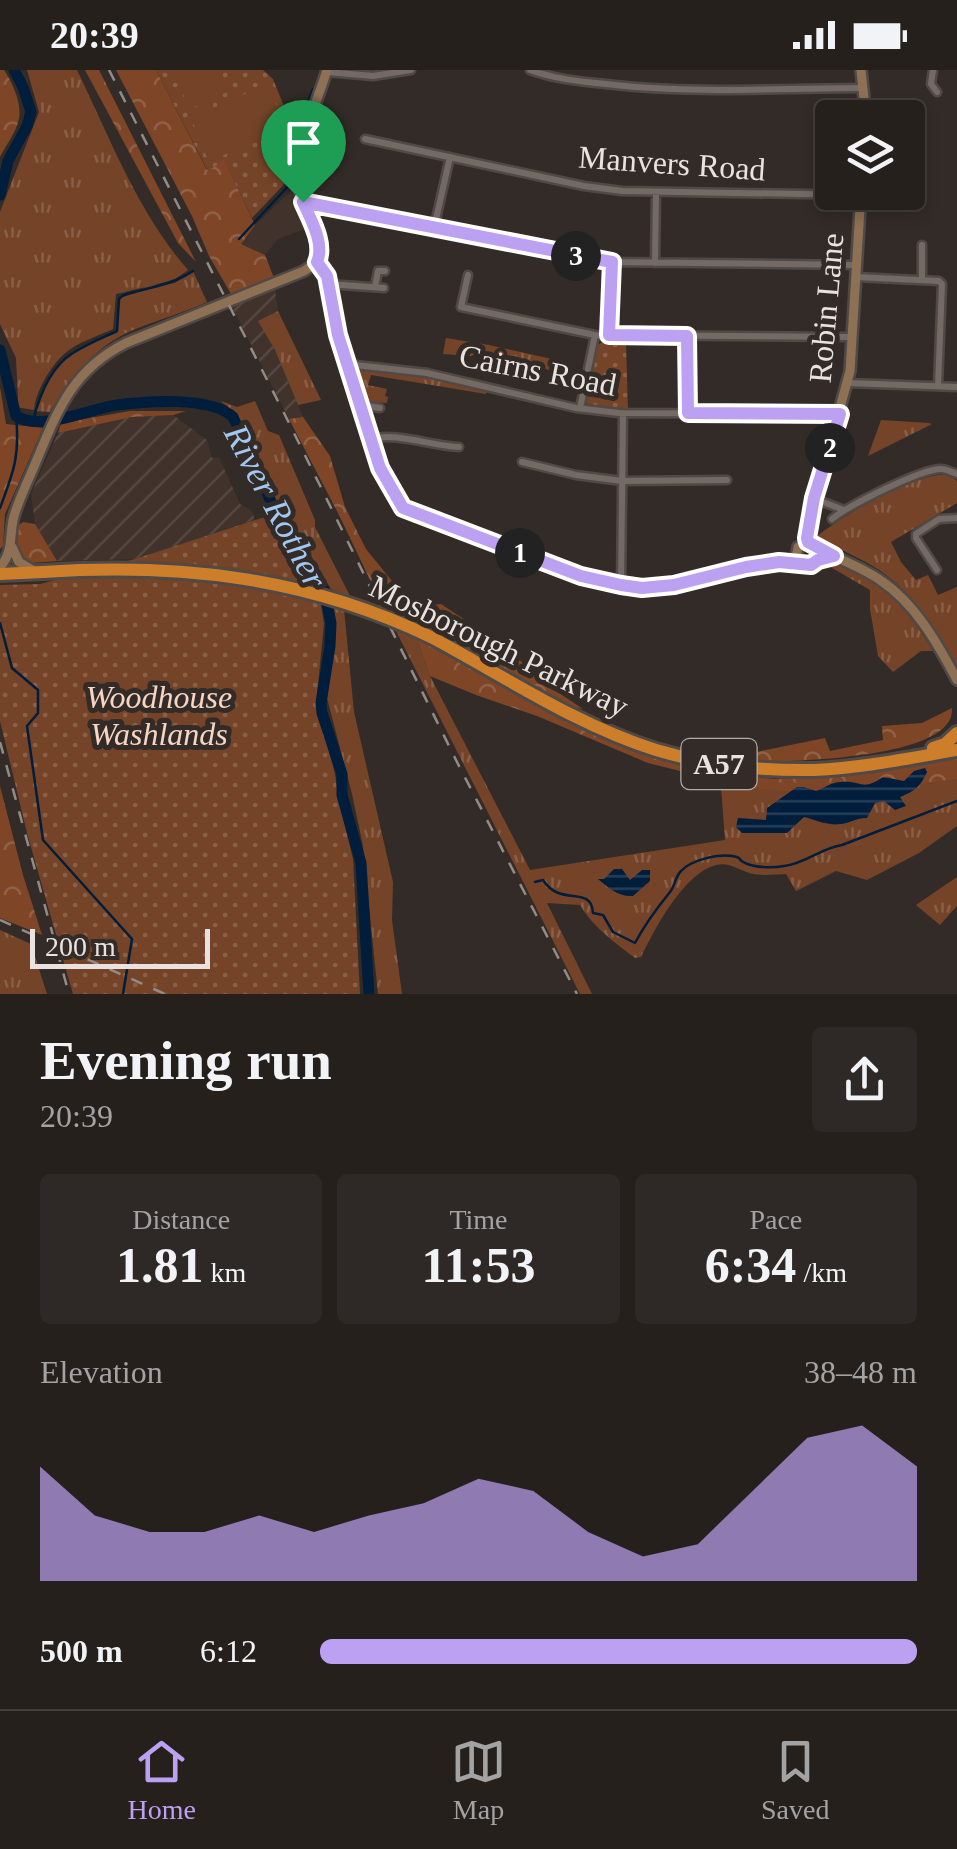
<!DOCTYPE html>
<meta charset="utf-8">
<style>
body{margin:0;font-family:Georgia,serif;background:#2e2826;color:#f1f3f6;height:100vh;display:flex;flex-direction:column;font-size:38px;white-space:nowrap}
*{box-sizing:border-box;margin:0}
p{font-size:32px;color:#a4a3a4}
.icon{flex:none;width:55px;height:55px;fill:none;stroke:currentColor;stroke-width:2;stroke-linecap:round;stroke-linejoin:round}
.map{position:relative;height:924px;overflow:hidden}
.drawer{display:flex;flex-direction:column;background:#26201d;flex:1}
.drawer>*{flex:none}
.tools{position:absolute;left:815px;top:30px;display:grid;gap:20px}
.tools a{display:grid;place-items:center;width:110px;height:110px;border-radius:10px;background:#26201d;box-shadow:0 5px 15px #0003,0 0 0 2px #423e3b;font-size:50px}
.scale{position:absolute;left:30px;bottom:25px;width:180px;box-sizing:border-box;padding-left:10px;border:5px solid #e8e3e0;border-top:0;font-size:28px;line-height:35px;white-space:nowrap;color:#e8e3e0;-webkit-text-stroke:8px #332b27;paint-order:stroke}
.pin{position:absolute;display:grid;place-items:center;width:85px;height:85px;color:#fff;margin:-102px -42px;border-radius:50% 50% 50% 0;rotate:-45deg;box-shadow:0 0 10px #0007}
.pin .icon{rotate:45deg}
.km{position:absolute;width:50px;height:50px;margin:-25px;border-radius:50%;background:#222;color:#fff;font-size:28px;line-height:50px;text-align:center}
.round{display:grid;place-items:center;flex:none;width:105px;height:105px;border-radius:10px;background:#2e2826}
.headline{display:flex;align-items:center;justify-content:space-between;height:170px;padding:0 40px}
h1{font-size:55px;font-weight:600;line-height:75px}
.stats{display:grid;grid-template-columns:repeat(3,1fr);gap:15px;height:170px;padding:10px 40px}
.stats div{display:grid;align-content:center;border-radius:10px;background:#2e2826;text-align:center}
.stats b{font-size:50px;font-weight:600}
.stats small{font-size:28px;font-weight:400}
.stats p{font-size:28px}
.chart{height:280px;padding:20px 40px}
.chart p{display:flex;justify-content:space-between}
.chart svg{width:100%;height:180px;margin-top:10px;fill:#bca0f2;opacity:.7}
ul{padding:0 40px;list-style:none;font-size:32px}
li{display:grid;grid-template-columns:160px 120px 1fr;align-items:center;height:75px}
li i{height:25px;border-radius:12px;background:#bca0f2}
.status{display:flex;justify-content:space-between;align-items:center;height:70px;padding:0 50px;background:#26201d;direction:ltr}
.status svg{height:28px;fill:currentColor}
.dock{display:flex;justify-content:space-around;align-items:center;height:140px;border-top:2px solid #423e3b;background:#26201d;font-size:28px;color:#a4a3a4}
.dock a{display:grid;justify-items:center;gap:5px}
.dock .active{color:#bca0f2}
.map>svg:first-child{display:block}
.built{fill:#41332c}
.industrial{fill:url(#industrial-furrows)}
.grass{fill:url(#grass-tufts)}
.forest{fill:url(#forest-crowns)}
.park{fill:url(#park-dots)}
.garden{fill:#754428}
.water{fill:url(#water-rules)}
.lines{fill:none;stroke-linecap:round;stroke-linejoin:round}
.stream{stroke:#001d3c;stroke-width:2.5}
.river{stroke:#001d3c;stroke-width:11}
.street-casing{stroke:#504946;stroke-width:11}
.secondary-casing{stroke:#504946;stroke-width:14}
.highway-casing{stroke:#504946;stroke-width:18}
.street{stroke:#736a66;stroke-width:6}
.secondary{stroke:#8e7054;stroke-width:9}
.highway{stroke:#cd7e2a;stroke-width:12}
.rail{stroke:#928c88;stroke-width:2.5;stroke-dasharray:12 12;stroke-linecap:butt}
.highway-bridge-casing{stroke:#504946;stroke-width:18;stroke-linecap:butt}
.highway-bridge{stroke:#cd7e2a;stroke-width:12}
.route-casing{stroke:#fff;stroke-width:20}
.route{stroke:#bca0f2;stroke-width:12}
.labels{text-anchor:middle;stroke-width:10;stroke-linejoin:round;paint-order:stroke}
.shield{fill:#332b27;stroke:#b2aca8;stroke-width:2.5}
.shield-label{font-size:30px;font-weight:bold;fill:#e8e3e0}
.street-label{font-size:32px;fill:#e8e3e0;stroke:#332b27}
.park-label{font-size:32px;font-style:italic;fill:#f8d4c2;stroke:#332b27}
.water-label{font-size:35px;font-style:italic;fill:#a2c7f1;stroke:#332b27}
</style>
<div class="status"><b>20:39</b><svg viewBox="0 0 49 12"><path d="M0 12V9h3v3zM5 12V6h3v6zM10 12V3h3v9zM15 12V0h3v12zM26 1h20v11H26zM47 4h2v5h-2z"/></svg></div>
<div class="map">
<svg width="957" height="924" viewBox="0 0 957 924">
<defs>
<pattern id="industrial-furrows" width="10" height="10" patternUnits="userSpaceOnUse" patternTransform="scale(2.5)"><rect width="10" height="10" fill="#41332c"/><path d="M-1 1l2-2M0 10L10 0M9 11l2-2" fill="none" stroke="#534740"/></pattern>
<pattern id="grass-tufts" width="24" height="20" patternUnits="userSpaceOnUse" patternTransform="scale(2.5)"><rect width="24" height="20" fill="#754428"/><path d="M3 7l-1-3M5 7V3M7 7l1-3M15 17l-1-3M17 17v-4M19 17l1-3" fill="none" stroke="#895f47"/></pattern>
<pattern id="forest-crowns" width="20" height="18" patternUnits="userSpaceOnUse" patternTransform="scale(2.5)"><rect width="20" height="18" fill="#7e4627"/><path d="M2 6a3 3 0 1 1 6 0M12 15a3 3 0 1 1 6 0" fill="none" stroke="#906146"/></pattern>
<pattern id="park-dots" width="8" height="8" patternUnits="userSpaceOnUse" patternTransform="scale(2.5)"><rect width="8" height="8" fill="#754428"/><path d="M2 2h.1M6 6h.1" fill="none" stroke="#895f47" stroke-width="1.8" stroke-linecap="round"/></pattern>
<pattern id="water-rules" width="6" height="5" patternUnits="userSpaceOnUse" patternTransform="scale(2.5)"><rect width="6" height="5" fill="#001d3c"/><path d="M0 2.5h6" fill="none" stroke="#253e58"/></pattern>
</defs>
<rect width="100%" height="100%" fill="#332b27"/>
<path class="built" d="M296,116L308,158L278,169L265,185L240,174L255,155Z"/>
<path class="industrial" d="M275,220L278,241L259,251L275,280L303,347L289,349L231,235Z
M173,345L207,370L212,388L219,387L240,434L252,441L255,450L135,489L57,491L35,454L31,424L58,363L132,347Z"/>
<path class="grass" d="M27,0H77C110,68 138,143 188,200L175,209L151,216L175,213L193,201L207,232C183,243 157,250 133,260C94,277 71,307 50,342L36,341C39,321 55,295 71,284C84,274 102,268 117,261L119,229L122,226L146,217L116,224L113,259C98,266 75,273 63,285C50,297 35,323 34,340L16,337L18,328L16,288L0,254V142L39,42Z
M278,241L321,330L298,335L275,280L258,251Z
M446,268L489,275L561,291L559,304L523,290L481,280L480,283L471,286L443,284Z
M359,300L407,304L487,320L486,324L371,305L368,315L387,319L385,326L388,327L387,333L368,331L369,335H374V343L367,342L357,305Z
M221,331L237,337L255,331L268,361L279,365L315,450V457L351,528L331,519L310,484L293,468L238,346Z
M881,350L929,353L932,354L868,386Z
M939,405H948L957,411V433L891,472L901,492L916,510L928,505L938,525L957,517V598C935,562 916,524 879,500C859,487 837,479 817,466C846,444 903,410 939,405Z
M832,493C878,501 910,543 933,581H921L893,602L878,586L870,539V520L827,495Z
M334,536L344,539L354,642L393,812L392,850L402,924H378L363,776L352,724L327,628L336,564Z
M395,559L416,567L430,606L530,800L725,770L720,703L774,709L852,706L957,687V756L919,783L867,810L836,801L796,821L786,804C776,804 763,806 754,804C741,802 730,791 716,795C684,803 655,858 641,887L635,888C615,873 592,856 580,835L547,833L592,924H580Z
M957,807V836L940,855L916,835Z
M0,860L31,874L47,924H0Z"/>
<path class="forest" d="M0,0H4C12,12 22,33 19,48C17,61 6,75 0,87Z
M85,0H99L196,192L178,173Z
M116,0H156L207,100L224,89L255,155L241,174L265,185L274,208L231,224L209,186L192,146Z
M0,317L6,354L43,358L5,444L3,476L0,479Z
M130,341H186L173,345L132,347L58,363L61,353Z
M303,347L330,386L345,437L366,479L396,516L389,523L397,544L384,539L339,445L289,349Z
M23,452L35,454L57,491L31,493L18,484L17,464L19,455Z
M441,534L507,578L544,613L583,639L573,637L415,551L419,539L430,535Z
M416,567C528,629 643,706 775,709C837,711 897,698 957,687V709L889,717L885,715L797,721L750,718L721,721L720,711L648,693L537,646L476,625L430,606Z
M952,638C957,693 766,692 740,692L732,687L825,668L830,681L883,670L882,656L922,653Z
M0,716L23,805L42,865L0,848Z"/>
<path class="park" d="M156,0H263L273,9L293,59L288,110L252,148L224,90L208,101Z
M602,272H626L628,340L588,334L585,331L598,275Z
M271,445L298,497L312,515L321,535L324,554L316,634L335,704L339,732L353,789L360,924H73L27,763L0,651V515L40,514L135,489Z"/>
<path class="garden" d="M172,0H217L227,22L190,39Z
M267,14L286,56L209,92L191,48Z"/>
<path class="water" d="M925,698L927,702C920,717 915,721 900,727L906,736L895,740L884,731L875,733L867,748C855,748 850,753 841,754C828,756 816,750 804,747L787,763H742L736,757L738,748L766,750L767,738L797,717H804L816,721C825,718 831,712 841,712C863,710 861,722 883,707L904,711L914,701Z
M614,799H622L630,810L642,800H650V811L633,826C618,827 609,818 598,809H604Z"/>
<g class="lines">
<path class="stream" d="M239,169L292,112L294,69L313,19
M33,351C39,327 50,297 73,283C87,274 102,268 117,261L119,229L122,226C147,217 171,216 193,201
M0,438C14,401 20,385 16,346
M0,553L12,598L38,620V643L27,656L43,770L132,869L123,924
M535,812L543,810C561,838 591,814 593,843L603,845L613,862L635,873C645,854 657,838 670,822C675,816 675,807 681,801C691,790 717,784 732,786C744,788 735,788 745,793C756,798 773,798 784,796C805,794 821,778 842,775L957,731"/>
<path class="river" d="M0,125L8,91L27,56L31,42L23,17L14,0
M0,280L16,346C42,362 88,339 117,335C146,331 211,326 233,347L290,474L324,520L331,553L330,576L321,633L322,643L342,704V725L361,793L369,924"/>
<defs>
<path id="street" d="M530,0C557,10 586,12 615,15C698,24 781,18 864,18
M933,0L931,14L937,22
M327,2L373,6L411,0
M365,69L584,116L622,121L860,125
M303,133L612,192L856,195
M434,158L450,87
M655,193L656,123
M468,205L461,237L595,265L851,267
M856,207L939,211L942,214L938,316
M922,210V175
M328,214L384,218
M375,217L378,201H385
M609,265L612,192
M687,266L688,343
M347,294L427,303L576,338L619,343L840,344
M848,313L957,317
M361,335L380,338
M580,338L595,265
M372,369C393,362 434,376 459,377
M522,392L576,405L622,411L727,410
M815,429L844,440
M832,449C848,436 922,398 942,399C944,399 955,403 957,404
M937,500L916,468V464L939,449L957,448
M621,515L623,343"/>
<path id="secondary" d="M861,0L866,48
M317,192L327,206L338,265L379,398L403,438L581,506L621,515L642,518L674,515L746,497L779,492L802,494
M317,192L320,186V179C315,164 308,149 303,134C288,88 314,43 327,0
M808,472L811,444L850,301L861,122
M12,477L19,492L34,501
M817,478C838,489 861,497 880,510C915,533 938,574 957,610
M817,490L819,481L815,475L808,472L798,477L796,488C806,502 820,490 834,487
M0,497C14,482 9,464 14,446C20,426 30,407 38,387C59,337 74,299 126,273L304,201L317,192"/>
<path id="highway" d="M0,504L43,502
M431,567C504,606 576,655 656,680C706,695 761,701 814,700C862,698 910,688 957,680
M933,678L945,674L957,663"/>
</defs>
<use href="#street" class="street-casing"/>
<use href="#secondary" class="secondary-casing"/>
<use href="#highway" class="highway-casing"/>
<use href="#street" class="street"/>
<use href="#secondary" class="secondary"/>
<use href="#highway" class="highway"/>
<path class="rail" d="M109,0L284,343L457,692L577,924
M0,672L69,924
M0,850L165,924"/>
<defs>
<path id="highway-bridge" d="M43,502C180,493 306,507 431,567"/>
</defs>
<use href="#highway-bridge" class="highway-bridge-casing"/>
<use href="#highway-bridge" class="highway-bridge"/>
</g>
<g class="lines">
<defs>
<path id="route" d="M303,132L612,192L609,265L687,266L688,343L840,344L814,428L807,468L808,472L834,486L818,490L811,495L779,492L746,497L674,515L642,518L621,515L581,506L403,438L380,398L338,265L327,206L317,192C325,174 311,150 303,132Z"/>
</defs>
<use href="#route" class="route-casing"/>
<use href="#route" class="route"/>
</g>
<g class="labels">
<rect class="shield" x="681.5" y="669" width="75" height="50" rx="8"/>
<g class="shield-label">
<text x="719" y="704">A57</text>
</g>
<g class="street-label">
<text transform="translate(672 93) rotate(4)" y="11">Manvers Road</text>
<text transform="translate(826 238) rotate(-85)" y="11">Robin Lane</text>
<text transform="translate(538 300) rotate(11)" y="11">Cairns Road</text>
<text transform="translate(499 576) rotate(26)" y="11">Mosborough Parkway</text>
</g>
<g class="park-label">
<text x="159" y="638">Woodhouse<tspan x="159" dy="37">Washlands</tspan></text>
</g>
<g class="water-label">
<text transform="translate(276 436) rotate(62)" y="12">River Rother</text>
</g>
</g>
</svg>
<div class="tools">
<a><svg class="icon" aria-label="layers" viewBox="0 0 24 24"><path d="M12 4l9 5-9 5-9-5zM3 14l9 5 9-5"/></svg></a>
</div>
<div class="scale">200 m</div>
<div class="pin" style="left:303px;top:132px;background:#1e9e55"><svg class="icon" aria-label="arrive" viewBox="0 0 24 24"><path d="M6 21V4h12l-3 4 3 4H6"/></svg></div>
<b class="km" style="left:520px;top:483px">1</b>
<b class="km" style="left:830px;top:378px">2</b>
<b class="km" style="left:576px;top:186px">3</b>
</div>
<section class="drawer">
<div class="headline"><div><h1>Evening run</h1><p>20:39</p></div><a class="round"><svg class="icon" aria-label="share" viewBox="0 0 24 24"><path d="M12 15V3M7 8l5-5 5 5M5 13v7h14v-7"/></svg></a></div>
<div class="stats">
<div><p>Distance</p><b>1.81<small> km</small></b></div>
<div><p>Time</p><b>11:53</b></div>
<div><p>Pace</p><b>6:34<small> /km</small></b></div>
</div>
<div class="chart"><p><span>Elevation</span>38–48 m</p>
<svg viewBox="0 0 160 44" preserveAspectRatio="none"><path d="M0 44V16L10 28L20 32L30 32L40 28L50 32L60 28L70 25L80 19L90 22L100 32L110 38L120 35L130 22L140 9L150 6L160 16V44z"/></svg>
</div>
<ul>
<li><b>500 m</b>6:12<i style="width:100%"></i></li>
</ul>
</section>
<nav class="dock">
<a class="active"><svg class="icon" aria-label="home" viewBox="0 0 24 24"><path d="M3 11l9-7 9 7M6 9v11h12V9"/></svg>Home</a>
<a><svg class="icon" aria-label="map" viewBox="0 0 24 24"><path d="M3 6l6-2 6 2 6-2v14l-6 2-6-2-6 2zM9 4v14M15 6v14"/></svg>Map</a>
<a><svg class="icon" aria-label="saved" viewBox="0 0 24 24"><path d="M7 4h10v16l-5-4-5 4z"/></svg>Saved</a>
</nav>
